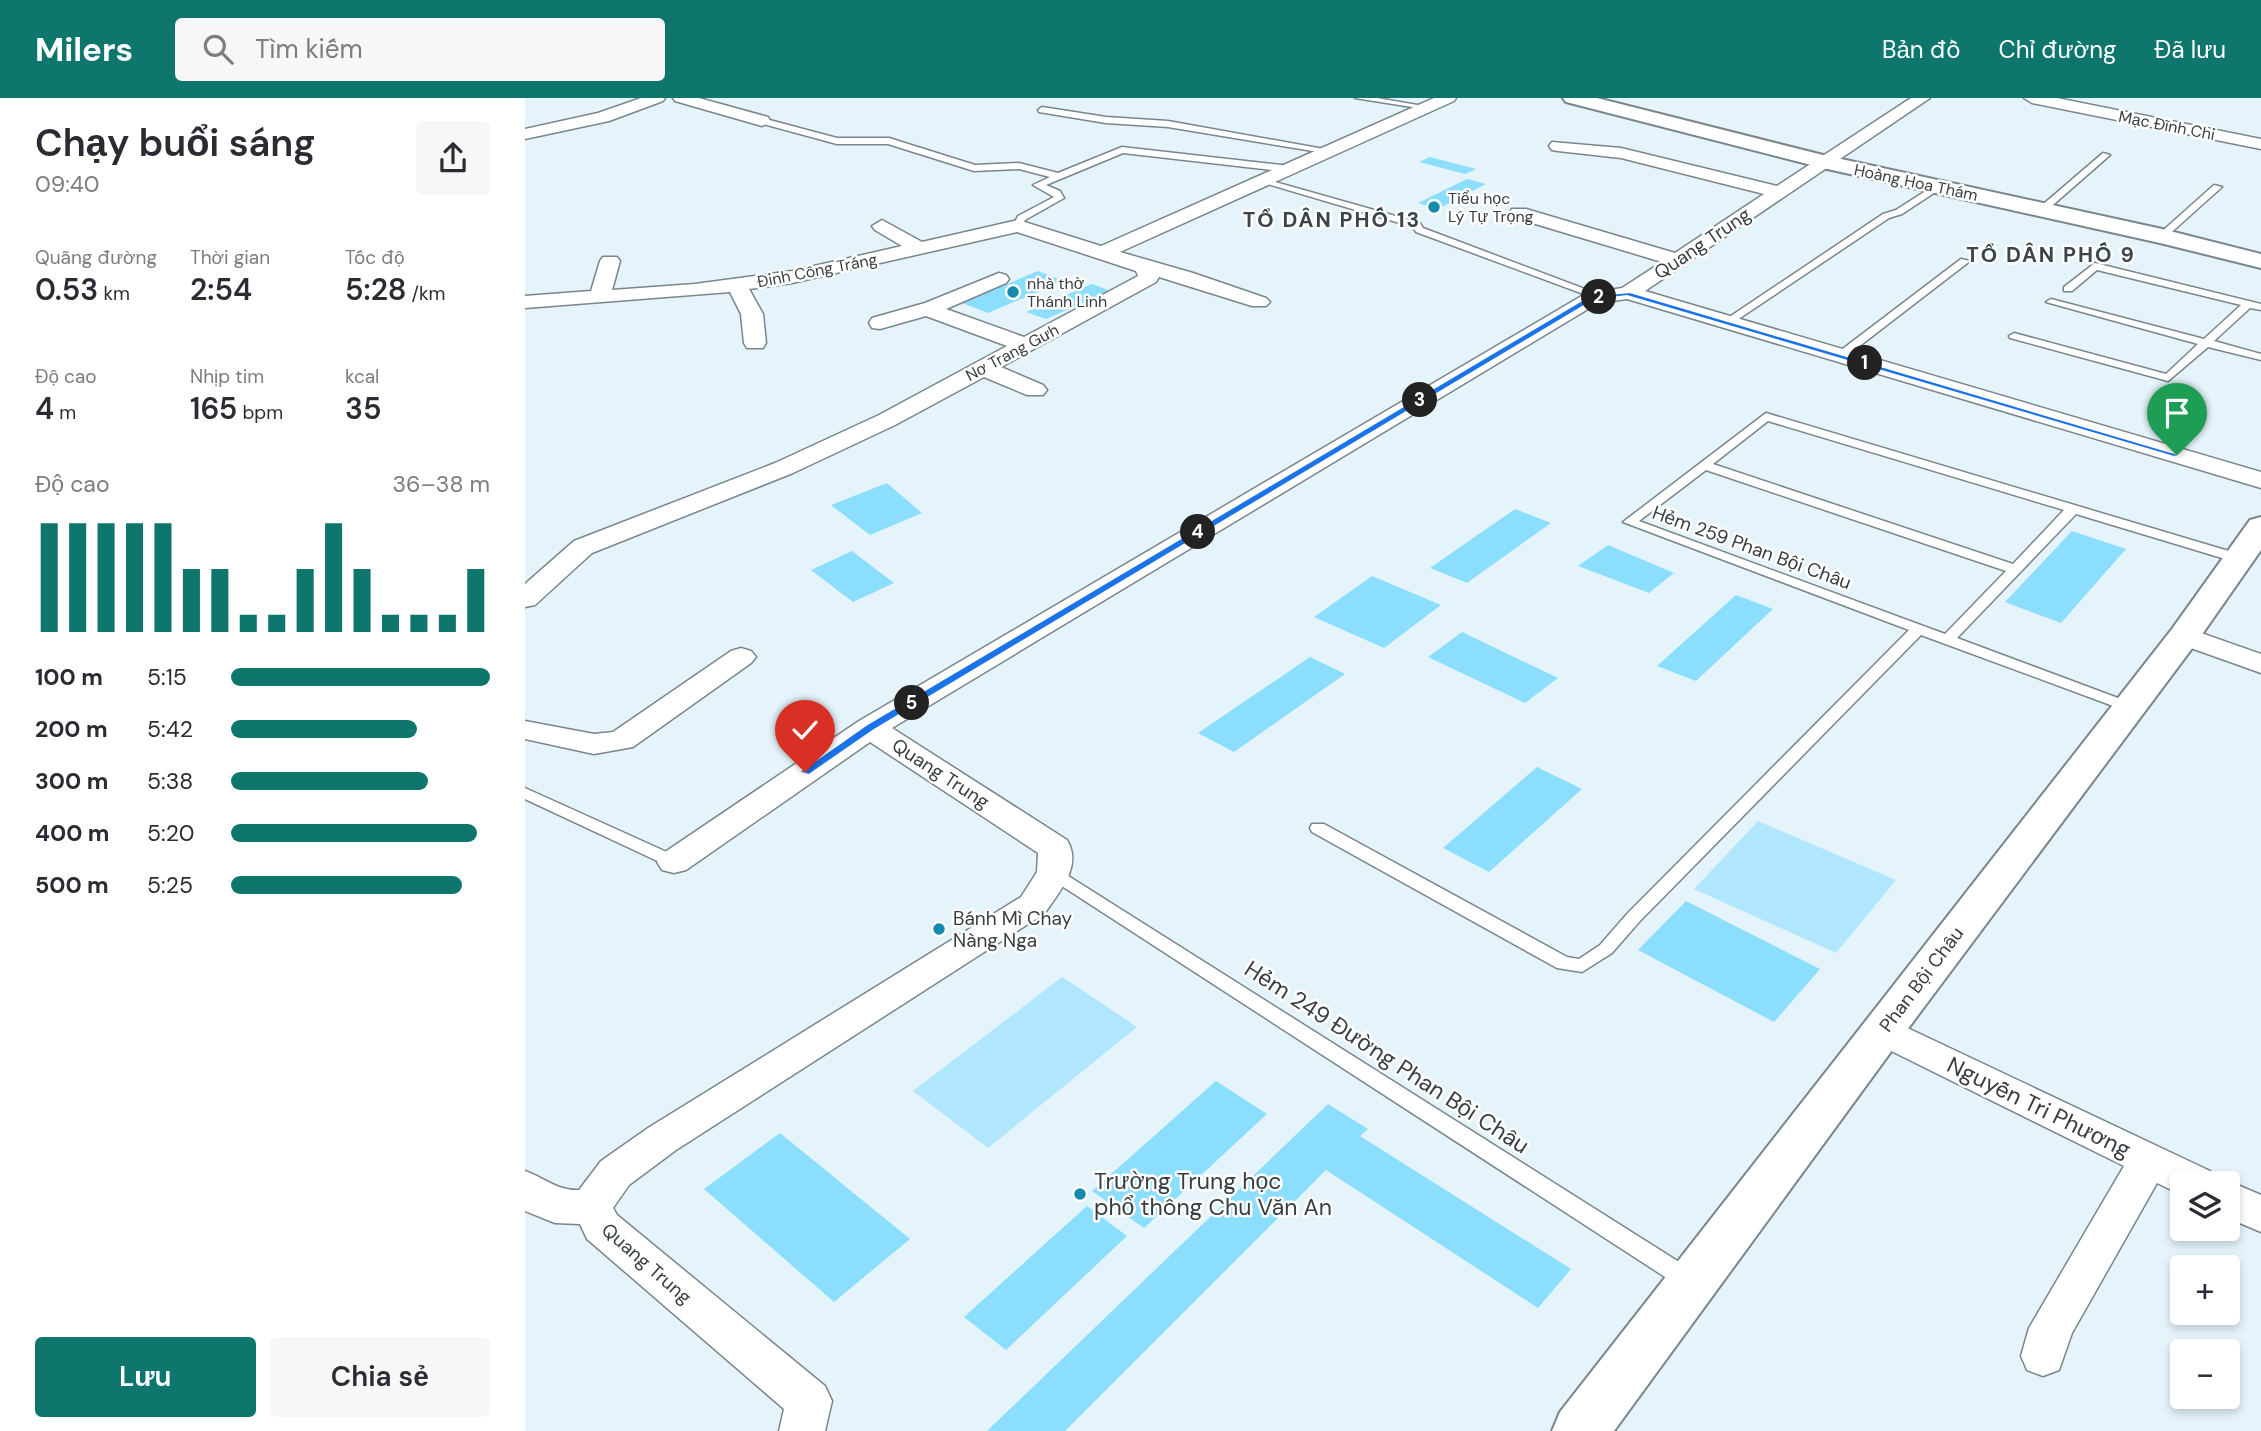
<!DOCTYPE html>
<html lang="vi">
<meta charset="utf-8">
<style>
body{margin:0;font-family:"DM Sans",sans-serif;background:#f7f7f7;color:#2b2b33;height:100vh;display:flex;flex-direction:column;font-size:26px;white-space:nowrap}
*{box-sizing:border-box;margin:0}
p{font-size:23px;color:#7c7c81}
.icon{flex:none;width:38px;height:38px;fill:none;stroke:currentColor;stroke-width:2;stroke-linecap:round;stroke-linejoin:round}
.map{position:relative;flex:1;overflow:hidden}
.details{display:flex;flex-direction:column;background:#fff;width:525px}
.details>*{flex:none}
.tools{position:absolute;left:1645px;top:1073px;display:grid;gap:14px}
.tools a{display:grid;place-items:center;width:70px;height:70px;border-radius:7px;background:#fff;box-shadow:0 4px 10px #0003;font-size:35px}
.pin{position:absolute;display:grid;place-items:center;width:60px;height:60px;color:#fff;margin:-72px -30px;border-radius:50% 50% 50% 0;rotate:-45deg;box-shadow:0 0 7px #0007}
.pin .icon{rotate:45deg}
.km{position:absolute;width:35px;height:35px;margin:-18px;border-radius:50%;background:#222;color:#fff;font-size:19px;line-height:35px;text-align:center}
.round{display:grid;place-items:center;flex:none;width:74px;height:74px;border-radius:7px;background:#f7f7f7}
.overview{display:flex;align-items:center;justify-content:space-between;height:119px;padding:0 35px}
h1{font-size:38px;font-weight:600;line-height:52px}
.stats{display:grid;grid-template-columns:repeat(3,1fr);gap:10px;height:119px;padding:7px 35px}
.stats div{display:grid;align-content:center}
.stats b{font-size:30px;font-weight:600}
.stats small{font-size:19px;font-weight:400}
.stats p{font-size:19px}
.chart{height:196px;padding:14px 35px}
.chart p{display:flex;justify-content:space-between}
.chart svg{width:100%;height:126px;margin-top:7px;stroke:#0f766e;stroke-width:6}
.primary-button{display:flex;gap:14px;margin-top:auto;padding:14px 35px}
.primary-button a{flex:1;height:80px;border-radius:7px;background:#0f766e;color:#fff;font-size:28px;font-weight:600;line-height:80px;text-align:center}
.primary-button a+a{background:#f7f7f7;color:#2b2b33}
ul{padding:0 35px;list-style:none;font-size:23px}
li{display:grid;grid-template-columns:112px 84px 1fr;align-items:center;height:52px}
li i{height:18px;border-radius:9px;background:#0f766e}
header{display:flex;align-items:center;gap:42px;box-sizing:border-box;height:98px;padding:0 35px;background:#0f766e;color:#fff}
header strong{font-size:33px}
nav{display:flex;gap:38px;margin-inline-start:auto;font-size:24px}
.search{width:490px;height:63px;background:#f7f7f7;display:flex;align-items:center;gap:18px;box-sizing:border-box;padding:0 24px;border-radius:7px;color:#7c7c81;font-size:26px}
main{display:flex;flex:1;min-height:0}
.map>svg:first-child{display:block}
.green{fill:#b0e7fe}
.building{fill:#8cdefe}
.lines{fill:none;stroke-linecap:round;stroke-linejoin:round}
.lane-casing{stroke:#79868c;stroke-width:3}
.street-casing{stroke:#79868c;stroke-width:3}
.secondary-casing{stroke:#79868c;stroke-width:4}
.primary-casing{stroke:#79868c;stroke-width:4}
.lane{fill:#fff;fill-rule:evenodd}
.street{fill:#fff;fill-rule:evenodd}
.secondary{fill:#fff;fill-rule:evenodd}
.primary{fill:#fff;fill-rule:evenodd}
.route{fill:#1a73e8;stroke:#fff;stroke-width:2}
.poi-dot{fill:#138aae;stroke:#fff;stroke-width:2.5}
.labels{text-anchor:middle;stroke-width:5;stroke-linejoin:round;paint-order:stroke}
.far-street-label{font-size:16px;fill:#373d40;stroke:#fff}
.far-poi-label{font-size:16px;fill:#373d40;stroke:#fff;text-anchor:start}
.street-label{font-size:19px;fill:#373d40;stroke:#fff}
.poi-label{font-size:19px;fill:#373d40;stroke:#fff;text-anchor:start}
.far-district-label{font-size:21px;font-weight:bold;letter-spacing:2px;fill:#39454b;stroke:#fff}
.near-street-label{font-size:23px;fill:#373d40;stroke:#fff}
.near-poi-label{font-size:23px;fill:#373d40;stroke:#fff;text-anchor:start}
</style>
<header>
<strong>Milers</strong>
<div class="search"><svg class="icon" aria-label="search" viewBox="0 0 24 24"><circle cx="10" cy="10" r="6"/><path d="M15 15l6 6"/></svg>Tìm kiếm</div>
<nav><a>Bản đồ</a><a>Chỉ đường</a><a>Đã lưu</a></nav>
</header>
<main>
<section class="details">
<div class="overview"><div><h1>Chạy buổi sáng</h1><p>09:40</p></div><a class="round"><svg class="icon" aria-label="share" viewBox="0 0 24 24"><path d="M12 15V3M7 8l5-5 5 5M5 13v7h14v-7"/></svg></a></div>
<div class="stats">
<div><p>Quãng đường</p><b>0.53<small> km</small></b></div>
<div><p>Thời gian</p><b>2:54</b></div>
<div><p>Tốc độ</p><b>5:28<small> /km</small></b></div>
</div>
<div class="stats">
<div><p>Độ cao</p><b>4<small> m</small></b></div>
<div><p>Nhịp tim</p><b>165<small> bpm</small></b></div>
<div><p>kcal</p><b>35</b></div>
</div>
<div class="chart"><p><span>Độ cao</span>36–38 m</p>
<svg viewBox="0 0 160 44" preserveAspectRatio="none"><path d="M5 44V6M15 44V6M25 44V6M35 44V6M45 44V6M55 44V22M65 44V22M75 44V38M85 44V38M95 44V22M105 44V6M115 44V22M125 44V38M135 44V38M145 44V38M155 44V22"/></svg>
</div>
<ul>
<li><b>100 m</b>5:15<i style="width:100%"></i></li>
<li><b>200 m</b>5:42<i style="width:72%"></i></li>
<li><b>300 m</b>5:38<i style="width:76%"></i></li>
<li><b>400 m</b>5:20<i style="width:95%"></i></li>
<li><b>500 m</b>5:25<i style="width:89%"></i></li>
</ul>
<div class="primary-button"><a>Lưu</a><a>Chia sẻ</a></div>
</section>
<div class="map">
<svg width="1736" height="1333" viewBox="0 0 1736 1333">
<rect width="100%" height="100%" fill="#e5f4fb"/>
<path class="green" d="M1233,723L1371,782L1311,855L1169,791Z
M537,879L612,929L463,1050L388,993Z"/>
<path class="building" d="M905,59L951,71L940,76L894,64Z
M942,81L961,86L913,111L893,105Z
M513,173L539,183L463,215L437,205Z
M567,186L586,193L521,221L501,214Z
M362,385L397,415L345,437L306,407Z
M990,411L1026,425L942,485L905,470Z
M1547,433L1601,451L1536,525L1480,504Z
M1083,447L1149,475L1124,495L1053,468Z
M327,453L369,485L328,504L286,472Z
M847,478L916,507L859,550L789,519Z
M1211,497L1248,511L1171,583L1132,568Z
M937,534L1033,580L1000,605L903,559Z
M785,559L820,576L709,654L673,635Z
M1012,669L1057,691L964,774L918,750Z
M1161,803L1295,871L1249,924L1113,852Z
M691,983L742,1016L619,1130L567,1093Z
M803,1006L843,1031L835,1038L1046,1171L1013,1210L801,1072L540,1333H462Z
M255,1035L385,1141L309,1204L179,1091Z
M562,1108L602,1138L481,1252L439,1219Z"/>
<g class="lines">
<defs>
<path id="lane" d="M830,0H852L910,10L906,12Z
M517,9L581,19L643,23L810,53L806,56L643,29L581,25L514,14L513,12Z
M237,20L312,40H364L450,67L494,65L533,75L597,49L765,68L770,71L765,74L598,55L521,87L535,93L539,100L500,122L496,130L493,131L488,128L493,118L529,99L508,87L525,79L494,71L449,73L363,46H312L234,25V21Z
M1578,55L1585,57L1521,113H1515V109Z
M736,80L895,125L898,130L1081,199L1072,201L891,134L888,129L736,84Z
M1410,87L1418,89L1377,116L1364,120L1206,226L1197,224L1358,116L1371,112Z
M1689,87L1697,89L1640,140H1634V136Z
M1436,161L1445,163L1319,260H1311V256Z
M1570,165L1736,206V212L1725,210L1689,243L1736,256V262L1683,249L1643,283L1485,240L1484,238L1489,235L1641,276L1673,246L1521,204L1526,201L1679,241L1716,207L1572,172L1547,193H1539V189Z
M1241,315L1717,457L1719,460L1717,463H1707L1551,416L1432,540L1609,606L1612,609L1609,612H1599L1396,537L1114,824L1087,855L1057,874L1032,870L787,734L785,730L787,726H799L1042,859L1054,861L1075,847L1102,816L1384,532L1098,424ZM1243,323L1539,412L1488,466L1188,366ZM1181,372L1481,473L1420,536L1114,423Z
M0,690L155,760L157,764L149,770L143,768L0,701Z
M529,769L1173,1176L1176,1183L1173,1190L1165,1192L1157,1190L523,779L521,775L523,771Z"/>
<path id="street" d="M116,0H140L138,3L84,23L0,41V31L73,15Z
M148,0H174L243,19L245,23L237,28L150,3Z
M909,0H931L929,3L595,154L668,175L741,200L745,204L741,208H727L634,179L631,184L476,269L518,287L522,292L518,297H502L459,279L370,327L268,375L67,455L10,507L0,509V486L49,443L250,365L354,317L482,248L401,218L355,231L347,230L344,225L347,220L400,205L474,175L481,177L484,181L481,185L421,211L499,239L613,178L611,173L492,134L267,185L224,191L238,216L241,245L238,250H222L219,245L216,216L205,194L0,210V198L66,193L75,163L78,159H92L95,163L87,192L170,186L267,173L377,148L350,132L347,128L357,122L397,144L493,122L576,148Z
M1386,0H1405L1120,193L1736,374V390L1102,201L1073,205L367,630L542,742C558,768 534,794 520,815L151,1052L104,1087L88,1110L92,1117L300,1288L307,1303L300,1333H254L259,1311L62,1141L55,1126L30,1125L0,1113V1073C20,1080 32,1093 54,1092L76,1063L123,1030L496,799L512,774L513,755L345,644L161,772L149,775L137,772L132,764L137,756L334,623L1060,196L1097,190L1137,164L987,119L984,115L987,111H1001L1150,155L1239,96L1096,60L1033,53L1027,52L1024,48L1027,44L1096,50L1252,88Z
M1499,0H1532L1736,41V51L1507,5Z
M1659,529L1736,556V575L1649,544L1645,538L1649,532Z
M216,550L226,553L231,559L226,565L108,649L69,656L0,641V623L69,636L88,634L206,553Z
M1357,918L1685,1073L1691,1085H1657V1097L1632,1085L1547,1235L1534,1272L1518,1278L1502,1272L1496,1258L1504,1230L1599,1068L1344,942L1338,932L1344,922Z
M1703,1083L1736,1097V1134L1703,1120V1085H1697Z"/>
<path id="secondary" d="M1038,0H1072L1298,57L1637,131L1736,156V170L1635,145L1298,70L1041,4Z"/>
<path id="primary" d="M1736,419V452L1671,545L1373,944L1089,1333H1027L1035,1314L1647,531L1725,422Z"/>
</defs>
<use href="#lane" class="lane-casing"/>
<use href="#street" class="street-casing"/>
<use href="#secondary" class="secondary-casing"/>
<use href="#primary" class="primary-casing"/>
<use href="#lane" class="lane"/>
<use href="#street" class="street"/>
<use href="#secondary" class="secondary"/>
<use href="#primary" class="primary"/>
</g>
<path class="route" d="M1105,194L1656,357L1649,359L1102,198L1069,202L349,632L284,677L274,674L341,627L1064,198Z"/>
<g class="poi-dot">
<circle cx="909" cy="109" r="7"/>
<circle cx="488" cy="194" r="7"/>
<circle cx="414" cy="831" r="7"/>
<circle cx="555" cy="1096" r="7"/>
</g>
<g class="labels">
<g class="far-street-label">
<text transform="translate(1642 27) rotate(11)" y="6">Mạc Đĩnh Chi</text>
<text transform="translate(1391 84) rotate(12)" y="6">Hoàng Hoa Thám</text>
<text transform="translate(292 172) rotate(-11)" y="6">Đinh Công Tráng</text>
<text transform="translate(487 254) rotate(-28)" y="6">Nơ Trang Gưh</text>
</g>
<g class="far-poi-label">
<text x="923" y="106">Tiểu học<tspan x="923" dy="18">Lý Tự Trọng</tspan></text>
<text x="502" y="191">nhà thờ<tspan x="502" dy="18">Thánh Linh</tspan></text>
</g>
<g class="street-label">
<text transform="translate(1177 145) rotate(-34)" y="7">Quang Trung</text>
<text transform="translate(1227 449) rotate(20)" y="7">Hẻm 259 Phan Bội Châu</text>
<text transform="translate(416 675) rotate(33)" y="7">Quang Trung</text>
<text transform="translate(1396 881) rotate(-53)" y="7">Phan Bội Châu</text>
<text transform="translate(122 1165) rotate(41)" y="7">Quang Trung</text>
</g>
<g class="poi-label">
<text x="428" y="827">Bánh Mì Chay<tspan x="428" dy="22">Nàng Nga</tspan></text>
</g>
<g class="far-district-label">
<text x="807" y="129">TỔ DÂN PHỐ 13</text>
<text x="1526" y="164">TỔ DÂN PHỐ 9</text>
</g>
<g class="near-street-label">
<text transform="translate(862 959) rotate(33)" y="8">Hẻm 249 Đường Phan Bội Châu</text>
<text transform="translate(1514 1009) rotate(26)" y="8">Nguyễn Tri Phương</text>
</g>
<g class="near-poi-label">
<text x="569" y="1091">Trường Trung học<tspan x="569" dy="26">phổ thông Chu Văn An</tspan></text>
</g>
</g>
</svg>
<div class="tools">
<a><svg class="icon" aria-label="layers" viewBox="0 0 24 24"><path d="M12 4l9 5-9 5-9-5zM3 14l9 5 9-5"/></svg></a>
<a>+</a>
<a>−</a>
</div>
<div class="pin" style="left:1652px;top:357px;background:#1e9e55"><svg class="icon" aria-label="arrive" viewBox="0 0 24 24"><path d="M6 21V4h12l-3 4 3 4H6"/></svg></div>
<div class="pin" style="left:280px;top:674px;background:#d93025"><svg class="icon" aria-label="check" viewBox="0 0 24 24"><path d="M5 12l5 5 9-10"/></svg></div>
<b class="km" style="left:1340px;top:265px">1</b>
<b class="km" style="left:1074px;top:199px">2</b>
<b class="km" style="left:895px;top:302px">3</b>
<b class="km" style="left:673px;top:434px">4</b>
<b class="km" style="left:387px;top:605px">5</b>
</div>
</main>
